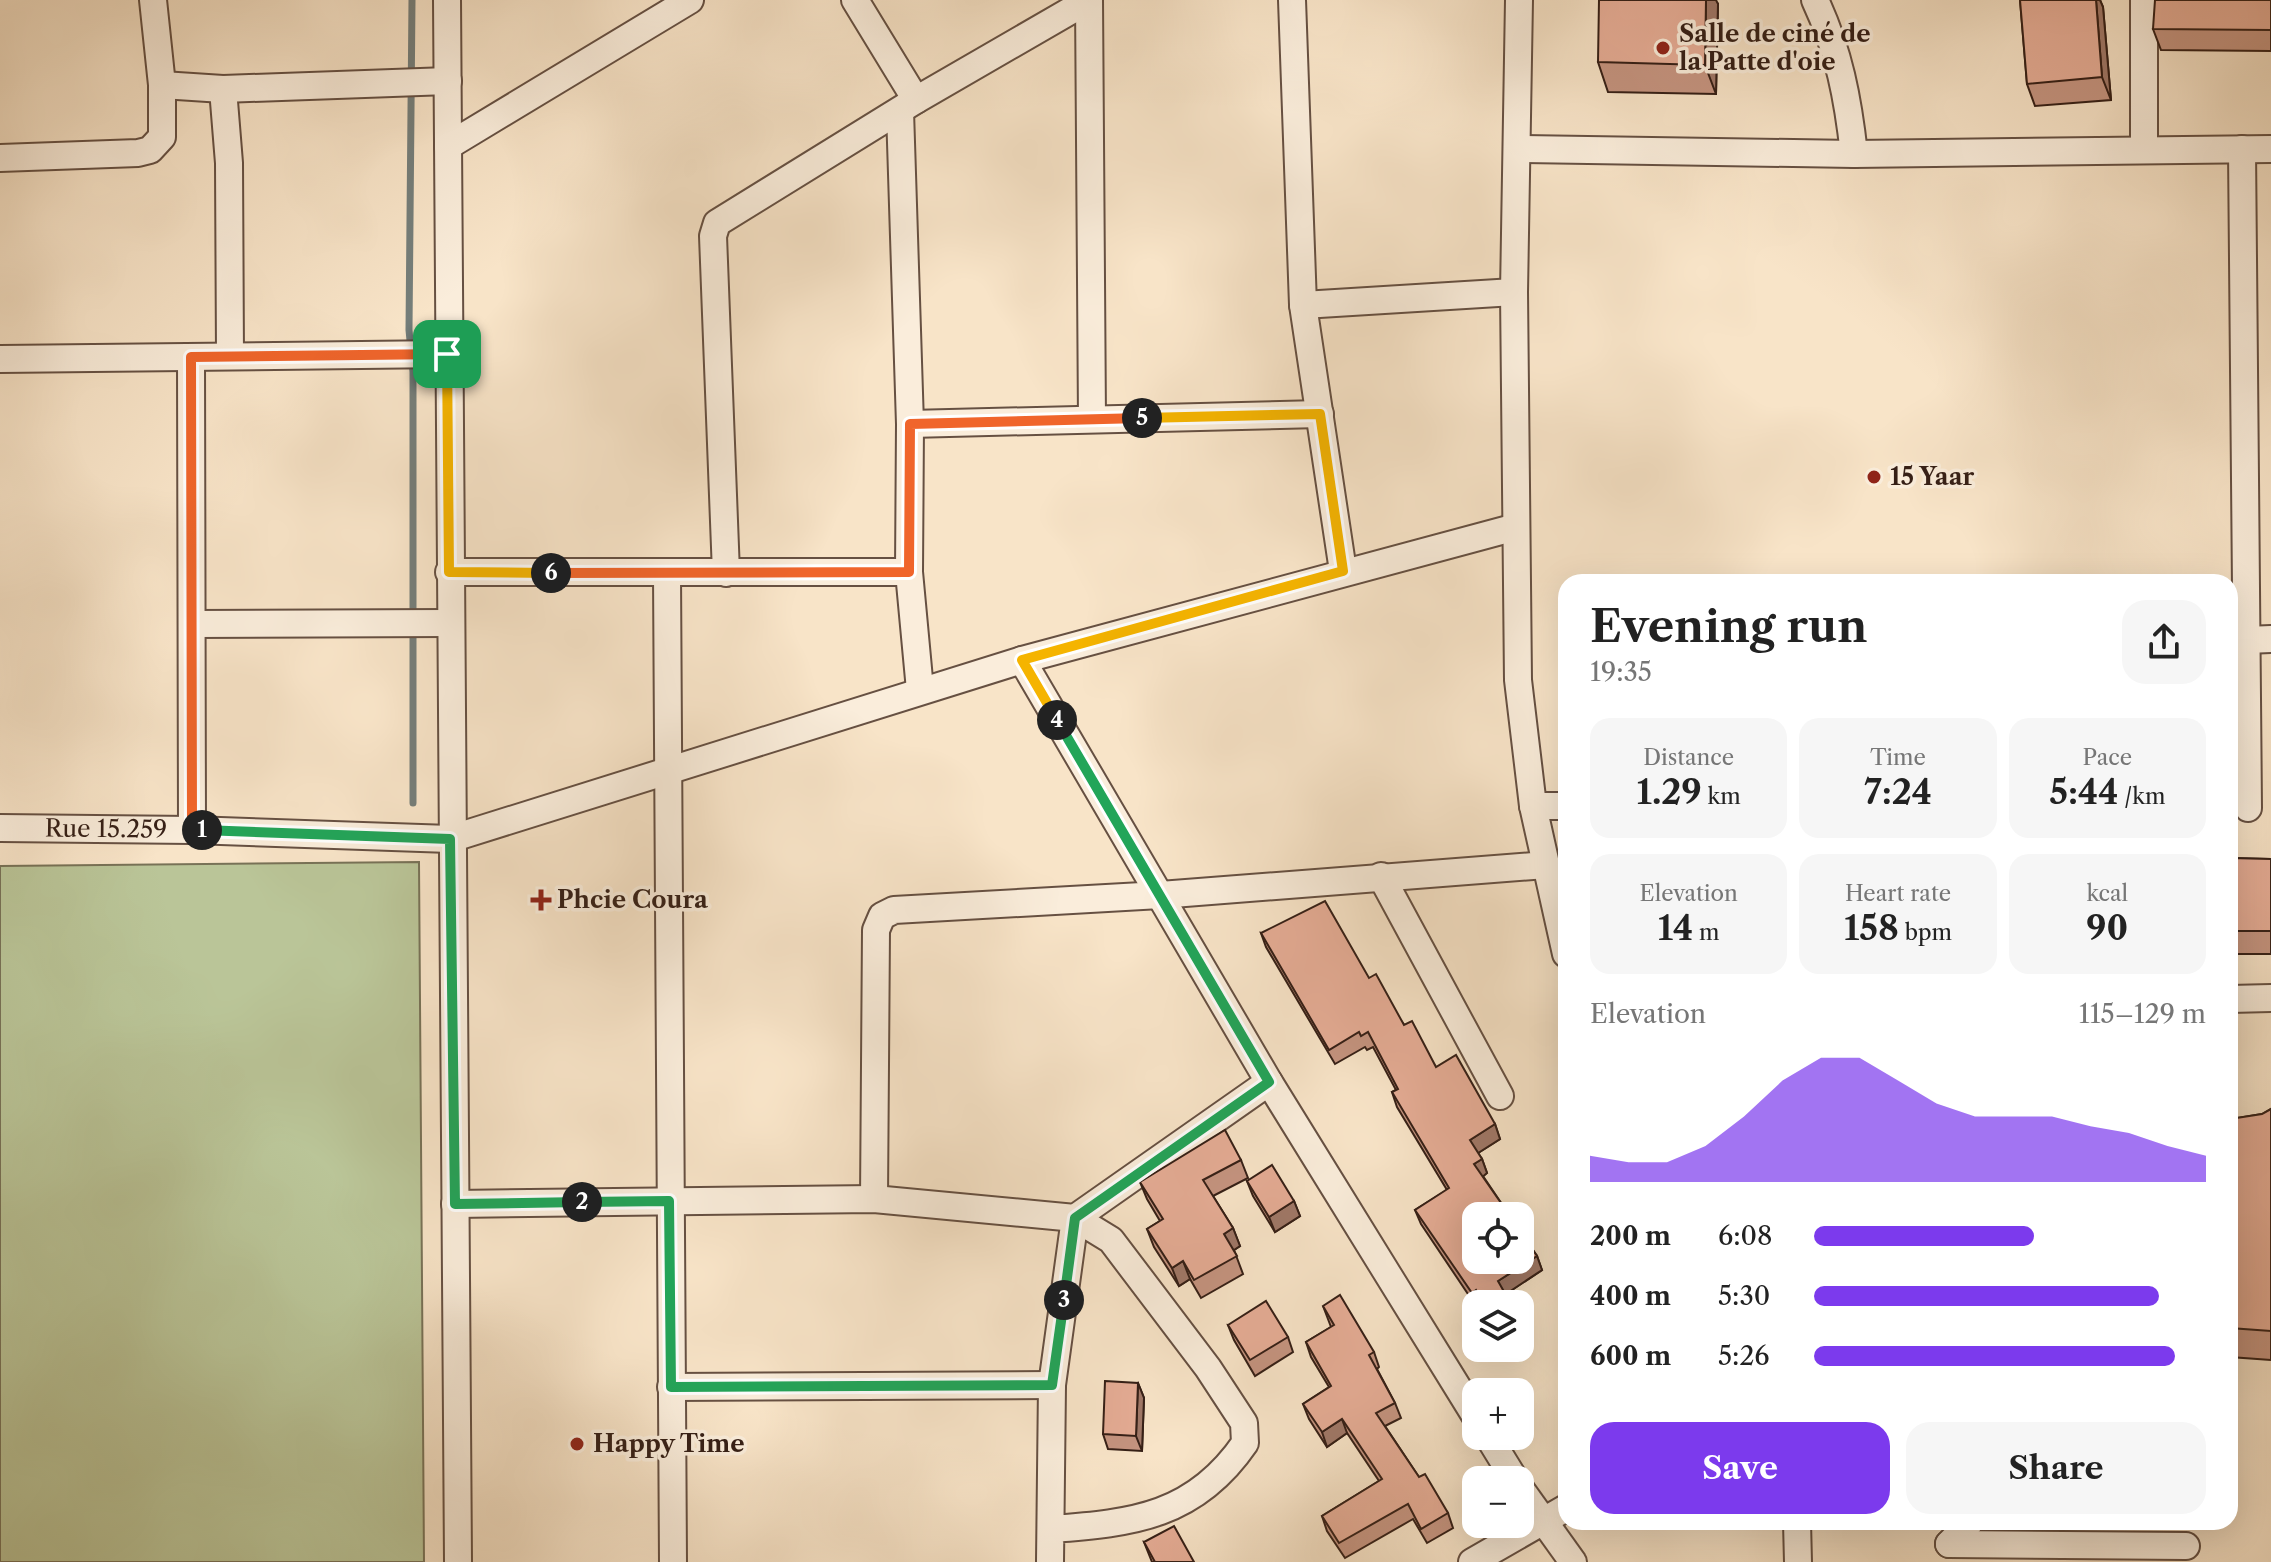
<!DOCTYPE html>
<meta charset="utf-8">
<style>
body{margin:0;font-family:"Libre Caslon Text",serif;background:#f6f6f6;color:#222;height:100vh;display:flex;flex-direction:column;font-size:30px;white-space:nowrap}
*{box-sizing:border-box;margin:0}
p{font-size:26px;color:#767676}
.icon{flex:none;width:44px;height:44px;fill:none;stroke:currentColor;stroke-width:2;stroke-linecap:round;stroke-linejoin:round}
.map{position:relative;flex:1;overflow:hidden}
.details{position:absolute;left:1558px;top:574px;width:680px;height:956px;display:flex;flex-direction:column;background:#fff;border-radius:24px;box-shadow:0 8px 32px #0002}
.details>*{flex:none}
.tools{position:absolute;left:1462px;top:1202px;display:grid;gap:16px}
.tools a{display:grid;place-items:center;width:72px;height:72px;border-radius:16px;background:#fff;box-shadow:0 8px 32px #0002;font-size:40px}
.pin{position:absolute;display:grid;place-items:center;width:68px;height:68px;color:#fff;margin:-34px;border-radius:16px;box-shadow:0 4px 12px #0006}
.km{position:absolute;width:40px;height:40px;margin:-20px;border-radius:50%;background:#222;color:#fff;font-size:22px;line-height:40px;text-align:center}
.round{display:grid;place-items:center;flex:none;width:84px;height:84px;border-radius:24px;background:#f6f6f6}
.summary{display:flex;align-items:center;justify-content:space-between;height:136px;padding:0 32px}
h1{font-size:44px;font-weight:800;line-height:60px}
.stats{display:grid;grid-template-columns:repeat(3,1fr);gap:12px;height:136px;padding:8px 32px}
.stats div{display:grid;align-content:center;border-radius:20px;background:#f6f6f6;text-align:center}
.stats b{font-size:34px;font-weight:800}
.stats small{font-size:22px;font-weight:400}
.stats p{font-size:22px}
.chart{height:224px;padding:16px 32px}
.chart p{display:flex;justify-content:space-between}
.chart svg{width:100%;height:144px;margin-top:8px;fill:#7c3aed;opacity:.7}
.action{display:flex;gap:16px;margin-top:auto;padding:16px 32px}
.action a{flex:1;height:92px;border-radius:24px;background:#7c3aed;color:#fff;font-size:32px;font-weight:800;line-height:92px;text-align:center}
.action a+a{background:#f6f6f6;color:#222}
ul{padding:0 32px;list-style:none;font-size:26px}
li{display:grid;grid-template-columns:128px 96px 1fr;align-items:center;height:60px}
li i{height:20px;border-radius:10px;background:#7c3aed}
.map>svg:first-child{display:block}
.green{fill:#bac598;stroke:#787257;stroke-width:2}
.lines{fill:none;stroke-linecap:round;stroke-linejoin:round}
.stream{stroke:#757e7a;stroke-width:7}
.minor-casing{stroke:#665042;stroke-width:30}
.minor{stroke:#faeddb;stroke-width:26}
.wall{fill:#c59480;stroke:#351f16;stroke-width:2}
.shaded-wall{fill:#a07868;stroke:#351f16;stroke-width:2}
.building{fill:#e5ac95;stroke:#351f16;stroke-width:2}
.split-1-casing{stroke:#fff;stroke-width:16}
.split-2-casing{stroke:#fff;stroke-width:16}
.split-3-casing{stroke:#fff;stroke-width:16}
.split-4-casing{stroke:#fff;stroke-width:16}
.split-5-casing{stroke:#fff;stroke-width:16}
.split-6-casing{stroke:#fff;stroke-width:16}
.split-7-casing{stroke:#fff;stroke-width:16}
.split-1{stroke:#f0652b;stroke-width:10}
.split-2{stroke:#22a559;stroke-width:10}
.split-3{stroke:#22a559;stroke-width:10}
.split-4{stroke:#22a559;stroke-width:10}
.split-5{stroke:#f5b400;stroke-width:10}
.split-6{stroke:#f0652b;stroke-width:10}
.split-7{stroke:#f5b400;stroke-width:10}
.poi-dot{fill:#8f2418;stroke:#faeddb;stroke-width:3}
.labels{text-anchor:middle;stroke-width:7;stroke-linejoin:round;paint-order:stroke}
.poi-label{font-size:24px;font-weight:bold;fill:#351f16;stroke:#faeddb;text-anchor:start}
.street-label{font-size:24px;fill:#351f16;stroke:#faeddb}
</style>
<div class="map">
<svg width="2271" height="1562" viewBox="0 0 2271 1562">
<rect width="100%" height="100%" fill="#f8e4c8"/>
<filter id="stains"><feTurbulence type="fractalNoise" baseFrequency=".0025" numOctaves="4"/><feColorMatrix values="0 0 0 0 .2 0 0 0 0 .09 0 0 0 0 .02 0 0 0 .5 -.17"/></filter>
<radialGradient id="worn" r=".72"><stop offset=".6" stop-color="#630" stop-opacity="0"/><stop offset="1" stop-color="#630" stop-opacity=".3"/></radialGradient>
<path class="green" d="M419,862L424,1562H0V866Z"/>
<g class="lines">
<path class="stream" d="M412,0L409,330L413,372V618
M413,630V803"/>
<defs>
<g id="minor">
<path d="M447,0L458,1562"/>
<path d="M855,0L916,100"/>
<path d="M1089,0L1092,419"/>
<path d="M1292,0L1303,305L1343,571"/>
<path d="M1519,0L1514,292L1518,680L1533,806L1566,954"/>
<path d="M1815,0C1839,51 1848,99 1854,154"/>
<path d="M2144,0V150"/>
<path d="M162,85L223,89L448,81"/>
<path d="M223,89L229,163L230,356"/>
<path d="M900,111L910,424L909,572L920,690"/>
<path d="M448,146L690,0"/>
<path d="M1517,149L1854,154L2271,149"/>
<path d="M2242,149L2248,808"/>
<path d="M0,158L138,153L150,150L162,137V85L153,0"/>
<path d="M1303,305L1514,292"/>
<path d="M191,357L192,830"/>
<path d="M0,359L447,354"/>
<path d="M910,424L1320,414"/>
<path d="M449,572H909"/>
<path d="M726,573L713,236L717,223L916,100L1089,0"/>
<path d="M667,574L673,1562"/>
<path d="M194,624L449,623"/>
<path d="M2247,640L2271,639"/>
<path d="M1022,660L1269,1082L1476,1417"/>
<path d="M1533,806H1566"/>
<path id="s1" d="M0,828L192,830L450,839L1022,660L1516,527"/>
<path d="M1381,876L1500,1096"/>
<path d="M2230,999L2271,998"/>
<path d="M874,1199L876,930L882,916L894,910L1160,895L1546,865"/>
<path d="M455,1204L874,1199L1075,1218L1269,1082"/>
<path d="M671,1387L1052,1385"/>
<path d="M1488,1436L1515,1480"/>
<path d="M1520,1488L1573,1562"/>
<path d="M1797,1522L1798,1562"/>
<path d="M1949,1544L2186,1546"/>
<path d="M1949,1544L1970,1522"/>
<path d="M1050,1562L1052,1385L1075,1218L1111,1240L1208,1368L1244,1423L1245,1443C1195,1516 1134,1523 1051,1529"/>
<path d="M1472,1562L1566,1508"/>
</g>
</defs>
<use href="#minor" class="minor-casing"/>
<use href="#minor" class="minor"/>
</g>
<path class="wall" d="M2020,0H2100L2103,7L2111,100L2035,106L2027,84Z
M2271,0V51L2161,50L2153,29Z
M1718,4L1716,94L1608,92L1598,62Z
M2230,858L2271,859V954H2230Z
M1261,933L1369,978L1436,1067L1495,1124L1500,1139L1478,1153L1482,1159L1487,1173L1483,1176L1537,1256L1542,1270L1506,1294L1511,1304H1476V1306L1421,1224L1415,1210L1447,1190L1397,1107L1392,1092L1396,1090L1373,1047L1367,1050L1365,1047L1335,1064L1266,947Z
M2271,1109V1360L2230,1357V1119L2262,1114Z
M1241,1160L1248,1178L1213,1196L1233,1228L1240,1246L1234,1250L1243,1274L1201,1298L1190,1279L1179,1286L1154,1247L1147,1229L1160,1221L1147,1199L1140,1182Z
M1247,1181L1294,1201L1300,1216L1275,1232L1253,1196Z
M1323,1306L1374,1352L1379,1367L1377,1369L1395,1403L1401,1418L1385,1426L1419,1477L1448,1513L1453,1528L1427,1543L1413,1519L1345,1558L1327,1531L1322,1516L1379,1481L1347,1433L1327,1447L1309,1419L1303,1404L1329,1387L1311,1357L1306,1342L1331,1327Z
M1228,1325L1288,1337L1293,1352L1255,1376L1234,1340Z
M1138,1383L1144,1398L1142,1451L1108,1449L1103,1434Z
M1144,1542L1194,1562H1152Z"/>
<path class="shaded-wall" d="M1706,0H1716L1718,4L1716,94L1705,65Z
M2096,0H2100L2103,7L2111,100L2102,77Z
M1495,1124L1500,1139L1475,1155L1470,1140Z
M1482,1159L1487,1173L1480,1179L1474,1164Z
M1294,1201L1300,1216L1275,1232L1269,1217Z
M1233,1228L1240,1246L1231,1252L1224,1234Z
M1537,1256L1542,1270L1503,1296L1498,1281Z
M1183,1261L1190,1279L1179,1286L1172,1268Z
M1476,1290L1481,1304H1476L1472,1293Z
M1138,1383L1144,1398L1142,1451L1136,1436Z
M1342,1419L1347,1433L1327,1447L1322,1432Z"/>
<path class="building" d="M1599,0H1706L1705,65L1598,62Z
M2020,0H2096L2102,77L2027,84Z
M2155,0H2271V30L2153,29Z
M2230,858L2271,859V931H2230Z
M1325,901L1369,978L1376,974L1404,1025L1412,1021L1436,1067L1456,1055L1495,1124L1470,1140L1482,1159L1474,1164L1510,1216H1476V1260H1520V1231L1537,1256L1498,1281L1511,1304H1484L1476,1290L1472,1293L1415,1210L1449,1188L1392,1092L1398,1089L1368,1032L1361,1036L1359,1032L1329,1050L1261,933Z
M2271,1109V1331L2230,1328V1119L2262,1114Z
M1225,1130L1241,1160L1203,1180L1233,1228L1224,1234L1237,1256L1194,1280L1183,1261L1172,1268L1147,1229L1163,1219L1140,1182Z
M1272,1165L1294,1201L1269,1217L1247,1181Z
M1340,1295L1374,1352L1369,1355L1395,1403L1376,1413L1419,1477L1425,1474L1448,1513L1421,1529L1408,1504L1339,1543L1322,1516L1382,1479L1342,1419L1322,1432L1303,1404L1331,1386L1306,1342L1334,1325L1323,1306Z
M1266,1301L1288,1337L1250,1360L1228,1325Z
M1105,1381L1138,1383L1136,1436L1103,1434Z
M1174,1526L1194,1562H1155L1144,1542Z"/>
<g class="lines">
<defs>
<path id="split-1" d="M202,830H192L191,357L447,354"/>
<path id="split-2" d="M202,830L450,839L455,1204L582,1202"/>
<path id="split-3" d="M582,1202L669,1201L671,1387L1052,1385L1064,1300"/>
<path id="split-4" d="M1057,720L1269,1082L1075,1218L1064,1300"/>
<path id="split-5" d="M1057,720L1022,660L1343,571L1320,414L1142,418"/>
<path id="split-6" d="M551,573L909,572L910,424L1142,418"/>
<path id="split-7" d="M447,354L449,572L551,573"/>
</defs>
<use href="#split-1" class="split-1-casing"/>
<use href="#split-2" class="split-2-casing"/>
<use href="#split-3" class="split-3-casing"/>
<use href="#split-4" class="split-4-casing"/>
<use href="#split-5" class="split-5-casing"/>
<use href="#split-6" class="split-6-casing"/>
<use href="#split-7" class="split-7-casing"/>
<use href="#split-1" class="split-1"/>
<use href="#split-2" class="split-2"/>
<use href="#split-3" class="split-3"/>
<use href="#split-4" class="split-4"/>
<use href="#split-5" class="split-5"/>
<use href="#split-6" class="split-6"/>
<use href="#split-7" class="split-7"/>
</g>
<g class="poi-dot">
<circle cx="1663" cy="48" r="8"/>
<circle cx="1874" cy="477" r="8"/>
<path d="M537 888h8v8h8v8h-8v8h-8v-8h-8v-8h8z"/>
<circle cx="577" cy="1444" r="8"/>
</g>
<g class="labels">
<g class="poi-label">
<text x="1679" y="42">Salle de ciné de<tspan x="1679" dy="28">la Patte d'oie</tspan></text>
<text x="1890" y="485">15 Yaar</text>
<text x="557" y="908">Phcie Coura</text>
<text x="593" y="1452">Happy Time</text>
</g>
<g class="street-label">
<text dy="8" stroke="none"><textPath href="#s1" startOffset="106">Rue 15.259</textPath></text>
</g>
</g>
<rect width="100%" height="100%" filter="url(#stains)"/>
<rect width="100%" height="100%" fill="url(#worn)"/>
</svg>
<div class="tools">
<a><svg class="icon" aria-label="locate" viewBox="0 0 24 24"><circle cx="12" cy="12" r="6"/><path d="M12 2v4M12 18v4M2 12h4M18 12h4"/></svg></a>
<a><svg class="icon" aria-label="layers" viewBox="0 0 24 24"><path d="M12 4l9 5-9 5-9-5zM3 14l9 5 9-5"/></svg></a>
<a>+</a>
<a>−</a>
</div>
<div class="pin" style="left:447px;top:354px;background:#1e9e55"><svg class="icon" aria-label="arrive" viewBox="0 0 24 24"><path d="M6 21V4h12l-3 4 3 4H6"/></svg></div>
<b class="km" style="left:202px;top:830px">1</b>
<b class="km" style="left:582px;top:1202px">2</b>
<b class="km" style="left:1064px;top:1300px">3</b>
<b class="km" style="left:1057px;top:720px">4</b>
<b class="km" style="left:1142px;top:418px">5</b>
<b class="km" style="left:551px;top:573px">6</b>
<section class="details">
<div class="summary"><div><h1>Evening run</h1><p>19:35</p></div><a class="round"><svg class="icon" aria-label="share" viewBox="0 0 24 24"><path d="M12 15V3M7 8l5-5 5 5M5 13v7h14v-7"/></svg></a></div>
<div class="stats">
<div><p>Distance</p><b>1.29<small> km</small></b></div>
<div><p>Time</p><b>7:24</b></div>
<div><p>Pace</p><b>5:44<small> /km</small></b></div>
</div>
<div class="stats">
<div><p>Elevation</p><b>14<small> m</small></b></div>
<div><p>Heart rate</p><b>158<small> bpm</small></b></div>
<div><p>kcal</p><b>90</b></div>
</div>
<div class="chart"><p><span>Elevation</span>115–129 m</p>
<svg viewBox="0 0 160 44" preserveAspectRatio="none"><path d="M0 44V36L10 38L20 38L30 33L40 24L50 13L60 6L70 6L80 13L90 20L100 24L110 24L120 24L130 27L140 29L150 33L160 36V44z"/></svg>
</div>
<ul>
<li><b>200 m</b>6:08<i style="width:56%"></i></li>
<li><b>400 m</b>5:30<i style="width:88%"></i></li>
<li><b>600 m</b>5:26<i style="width:92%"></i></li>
</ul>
<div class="action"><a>Save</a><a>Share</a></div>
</section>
</div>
